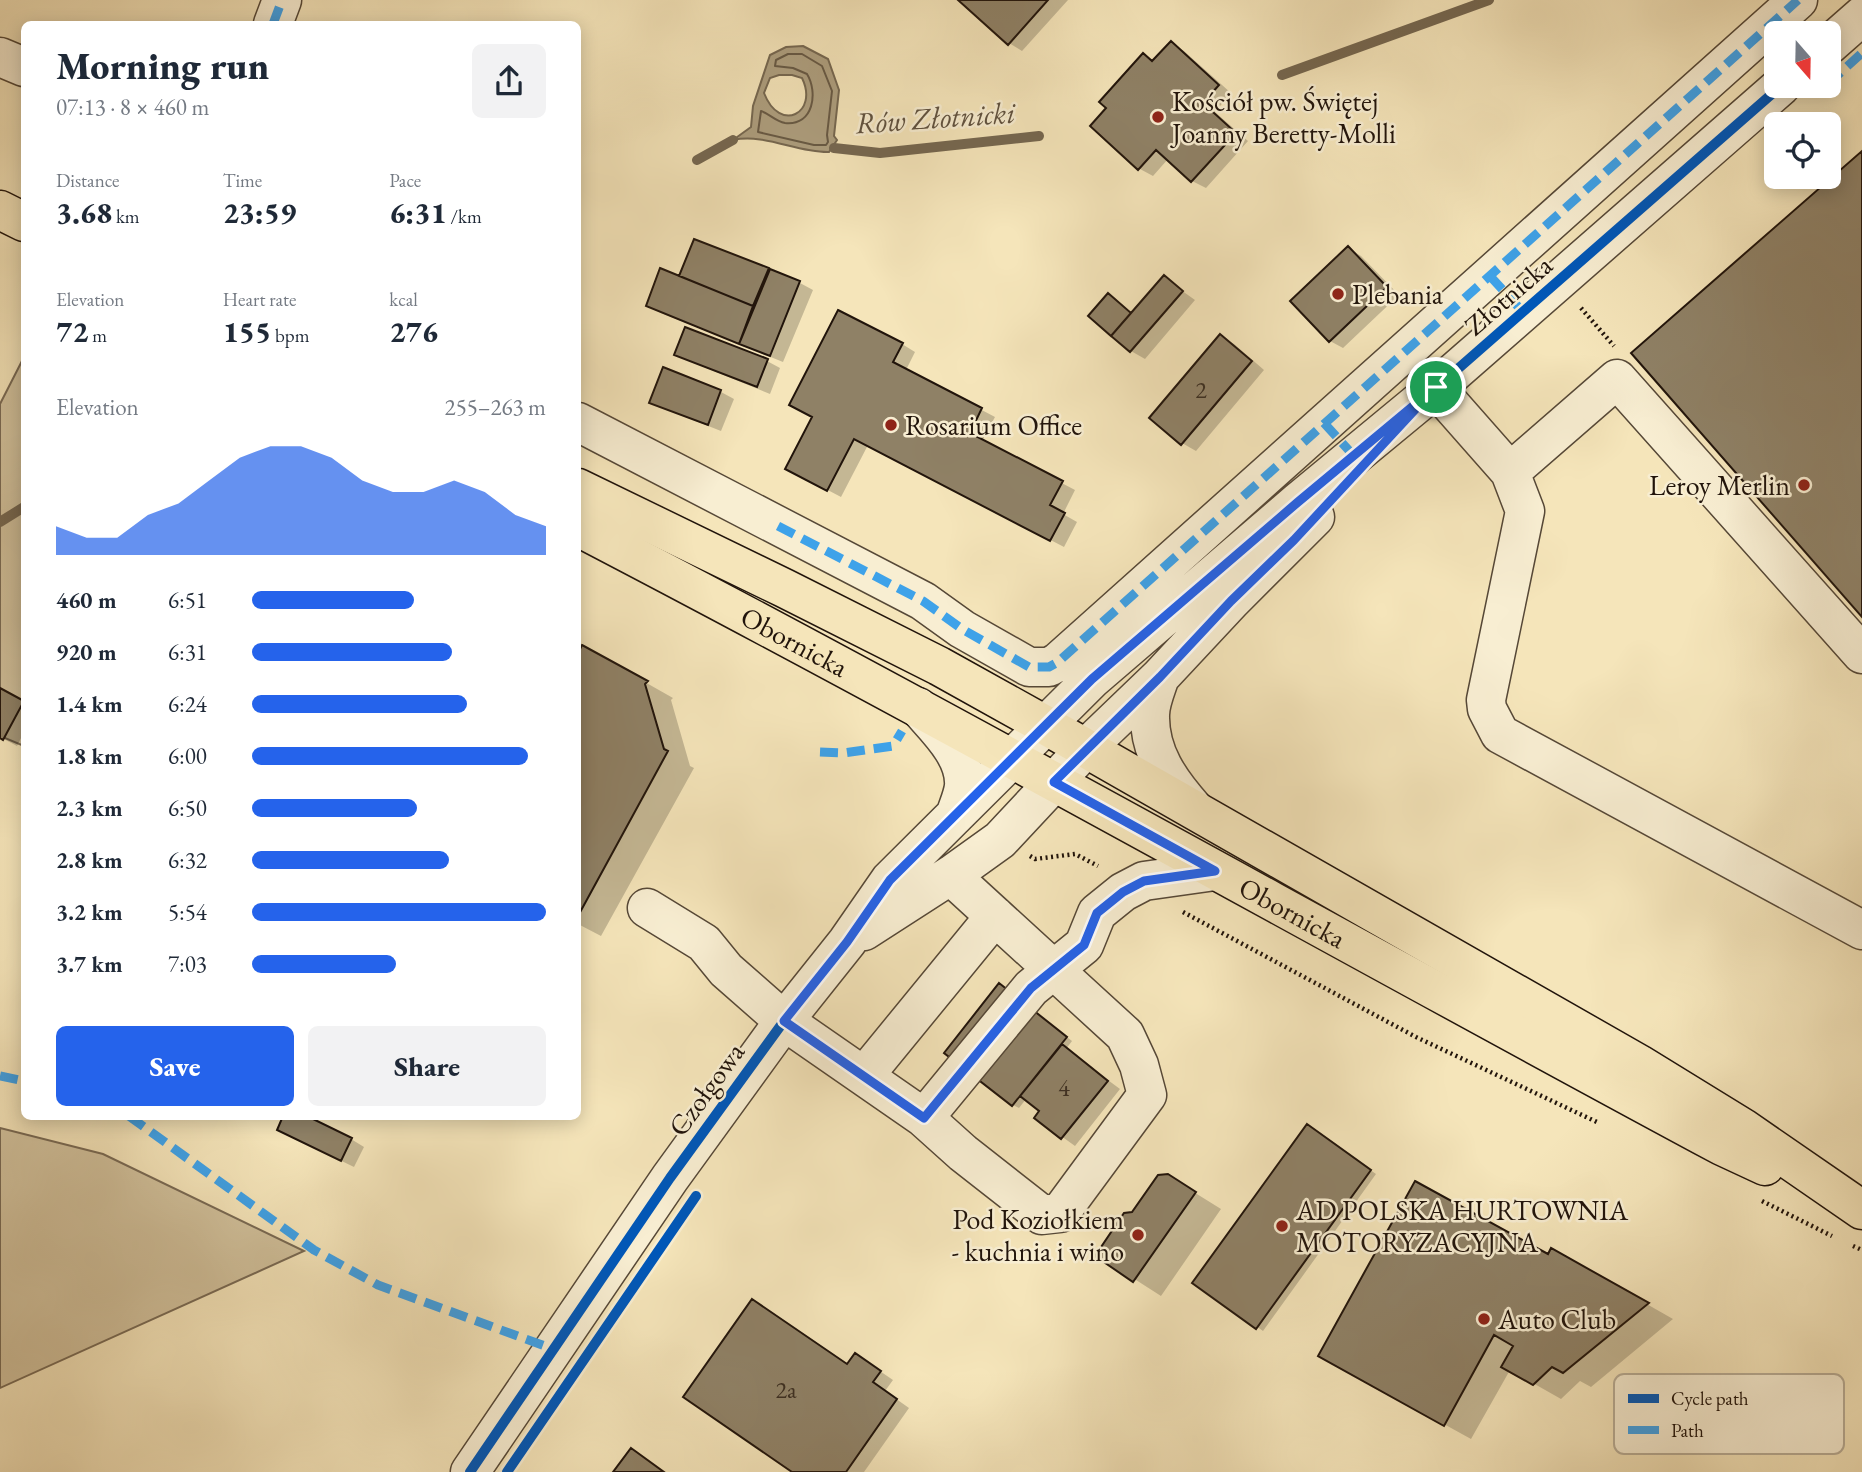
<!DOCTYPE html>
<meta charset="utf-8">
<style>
body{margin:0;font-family:"EB Garamond",serif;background:#f2f2f3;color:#1f2937;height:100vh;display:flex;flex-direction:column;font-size:26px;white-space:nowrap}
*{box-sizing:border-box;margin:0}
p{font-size:23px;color:#747a83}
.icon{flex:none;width:38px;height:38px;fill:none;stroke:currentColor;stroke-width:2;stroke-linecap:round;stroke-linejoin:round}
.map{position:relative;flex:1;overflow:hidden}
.drawer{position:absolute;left:21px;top:21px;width:560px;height:1099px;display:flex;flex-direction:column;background:#fff;border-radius:10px;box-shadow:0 4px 18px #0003}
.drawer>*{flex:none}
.needle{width:46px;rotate:160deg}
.fabs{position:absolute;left:1764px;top:21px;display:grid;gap:14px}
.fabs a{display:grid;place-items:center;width:77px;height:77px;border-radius:10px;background:#fff;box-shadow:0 4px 18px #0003;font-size:35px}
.pin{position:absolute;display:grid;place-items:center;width:60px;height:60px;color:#fff;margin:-30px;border:4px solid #fff;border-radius:50%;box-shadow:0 2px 7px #0007}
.round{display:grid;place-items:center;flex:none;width:74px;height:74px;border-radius:10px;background:#f2f2f3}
.overview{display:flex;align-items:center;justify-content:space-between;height:119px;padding:0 35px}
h1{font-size:38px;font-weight:800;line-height:52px}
.figures{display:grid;grid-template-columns:repeat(3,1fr);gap:10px;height:119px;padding:7px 35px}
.figures div{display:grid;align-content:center}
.figures b{font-size:30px;font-weight:800}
.figures small{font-size:19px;font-weight:400}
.figures p{font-size:19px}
.chart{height:196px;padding:14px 35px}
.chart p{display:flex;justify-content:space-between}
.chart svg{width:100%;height:126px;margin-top:7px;fill:#2563eb;opacity:.7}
.cta{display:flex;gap:14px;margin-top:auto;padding:14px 35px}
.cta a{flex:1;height:80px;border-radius:10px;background:#2563eb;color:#fff;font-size:28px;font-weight:800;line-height:80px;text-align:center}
.cta a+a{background:#f2f2f3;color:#1f2937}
ul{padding:0 35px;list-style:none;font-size:23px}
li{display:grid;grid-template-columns:112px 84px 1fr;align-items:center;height:52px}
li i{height:18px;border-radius:9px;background:#2563eb}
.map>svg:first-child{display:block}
.green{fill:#d1c19c;stroke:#796a54;stroke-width:2}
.water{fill:#ad9e7e;stroke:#756750;stroke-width:2;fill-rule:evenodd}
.shadow{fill:#0003}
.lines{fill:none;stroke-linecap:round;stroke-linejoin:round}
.shore{stroke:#675944;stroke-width:2}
.stream{stroke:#756750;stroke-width:10}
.building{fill:#8f8166;stroke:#21140b;stroke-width:2}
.minor-casing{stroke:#564837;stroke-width:41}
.major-casing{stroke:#21140b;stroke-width:41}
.path{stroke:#21140b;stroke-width:4.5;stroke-dasharray:2 3.5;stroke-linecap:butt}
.minor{stroke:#f8eed2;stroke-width:38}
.major{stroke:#f5e5ba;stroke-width:38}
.quiet{stroke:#3ea2e9;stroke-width:9;stroke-dasharray:18 9;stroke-linecap:butt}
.cycleway-casing{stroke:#f8eed2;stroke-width:15}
.cycleway{stroke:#0057b8;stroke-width:10}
.route-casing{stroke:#fff;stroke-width:14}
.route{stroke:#2563eb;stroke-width:9}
.poi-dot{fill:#8f2418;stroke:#f8eed2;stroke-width:2.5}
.labels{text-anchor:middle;stroke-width:5;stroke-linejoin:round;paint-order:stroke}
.number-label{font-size:24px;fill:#3c2f22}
.poi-label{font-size:28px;fill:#21140b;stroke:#f8eed2;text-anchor:start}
.street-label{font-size:28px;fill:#21140b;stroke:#f8eed2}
.water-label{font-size:30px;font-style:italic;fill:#60523f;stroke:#f8eed2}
.key{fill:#f8eed2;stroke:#b8ad96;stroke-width:2}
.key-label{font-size:19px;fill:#21140b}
</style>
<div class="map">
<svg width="1862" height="1472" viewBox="0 0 1862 1472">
<rect width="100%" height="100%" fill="#f5e5ba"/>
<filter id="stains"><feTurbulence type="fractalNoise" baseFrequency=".00286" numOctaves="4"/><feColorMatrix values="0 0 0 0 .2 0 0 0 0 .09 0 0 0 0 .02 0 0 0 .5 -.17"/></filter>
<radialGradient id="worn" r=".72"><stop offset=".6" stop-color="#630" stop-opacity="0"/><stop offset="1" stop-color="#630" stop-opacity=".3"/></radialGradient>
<path class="green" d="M24,357V746L0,736V404Z
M0,1128L103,1154L304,1251L0,1388Z"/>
<path class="water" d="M803,46L828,59L839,90L834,136L837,140L829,152C797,153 765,133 733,140L751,127L753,106L770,55L786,47ZM779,75H792L802,78C819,113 780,134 764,93L770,78Z"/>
<path class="shadow" d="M960,0H1068L1022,51L1009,43Z
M1171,43L1184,51L1231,93L1215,112L1248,141L1206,188L1192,181L1168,159L1153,176L1140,169L1092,126L1108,108L1144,55L1155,61Z
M695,241L800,283L813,290L783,362L661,313L648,305L680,278Z
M1348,248L1361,256L1399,295L1343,348L1330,341Z
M1164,278L1195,300L1145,359L1131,351L1090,316L1132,314Z
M1221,336L1234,344L1264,370L1196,451L1182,443Z
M902,344L915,352L906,370L995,417L982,441L1075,490L1063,514L1077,522L1064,547L868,445L841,497L801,476Z
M676,354L767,361L780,368L770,394L689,361Z
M664,369L721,392L734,399L721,431L665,409L651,402Z
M583,647L673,698L671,700L690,766L694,768L601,936L578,924V657Z
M0,690L24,704V732L17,746L0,737Z
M1005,989L1072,1041L1066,1049L1120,1089L1075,1146L1036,1118L1041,1110L1026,1099L1019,1108L1013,1105L947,1053Z
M1314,1130L1376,1174L1263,1331L1195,1282Z
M292,1137L351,1139L364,1147L354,1167Z
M1168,1176L1221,1209L1161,1296L1097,1255Z
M1552,1250L1673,1319L1591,1387L1580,1381L1561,1399L1510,1370L1471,1439L1346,1370L1548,1257Z
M868,1363L893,1380L885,1391L909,1408L864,1472H795L848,1366Z"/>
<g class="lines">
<path class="shore" d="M788,54H802L822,66L832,91L827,135L828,142L826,145H814L758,132L761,111C770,114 775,121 785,123C814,126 818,92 807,74L793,68L775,66L776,60Z"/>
<path class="stream" d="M1282,75L1489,0
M834,148L880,153L1039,136
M697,160L733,140
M0,522L24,507"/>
</g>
<path class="building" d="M958,0H1048L1008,45Z
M1171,41L1219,85L1203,103L1236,133L1191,182L1156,150L1138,170L1090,126L1106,108L1099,102L1143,53L1152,61Z
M1862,151V617L1631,353Z
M694,239L769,268L753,306L679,276Z
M1348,246L1387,287L1329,342L1290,301Z
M660,268L753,306L739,344L646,306Z
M770,269L800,281L770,356L739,344Z
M1164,275L1183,291L1130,352L1111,336Z
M1108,293L1131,313L1111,336L1088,316Z
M838,310L903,343L893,362L982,408L970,433L1063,481L1050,505L1065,513L1050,541L854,439L827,491L785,469L812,417L789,405Z
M685,327L768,359L757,387L674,355Z
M1220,334L1252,361L1181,445L1149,418Z
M663,367L721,390L708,425L649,403Z
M582,645L648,681L645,684L664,749L668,751L578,916V653Z
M0,688L24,701L3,740L0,738Z
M999,983L1067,1037L1012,1106L944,1053Z
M1062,1044L1108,1081L1061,1139L1034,1118L1039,1111L1020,1096Z
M283,1116H307L352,1138L341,1161L277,1130Z
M1307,1124L1371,1170L1256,1329L1192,1283Z
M1168,1174L1196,1192L1133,1282L1095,1256L1124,1213L1132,1212L1158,1175Z
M1415,1181L1548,1254L1551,1248L1649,1303L1563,1373L1552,1367L1533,1385L1501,1367L1513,1346L1494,1335L1444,1426L1318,1356Z
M752,1299L847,1364L855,1353L881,1371L873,1382L897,1399L846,1472H792L683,1397Z
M631,1448L664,1472H613Z"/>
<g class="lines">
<defs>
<path id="minor" d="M273,24L282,0
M1829,45L1862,16
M0,57L24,67
M1436,388L1510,472L1525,511L1486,700L1487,709L1500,734L1862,930
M578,422L923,601L962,629L1029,667H1049L1058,662L1798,0
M1510,472L1617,379L1862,654
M1160,677C1156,689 1150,703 1150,715C1149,753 1170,782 1194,809
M918,707C936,728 966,755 964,786C963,795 959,804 956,813
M647,908L704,943L726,970L784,1021L924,1118L1031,988L1084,945L1097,913L1123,892L1144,881L1215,871
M864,931L954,873L1000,840L1085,749L1160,677L1231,601L1315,517
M864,1076L995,916
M924,1118L963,1153L1042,1215L1060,1213L1147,1095L1139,1065L1125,1035L961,885L954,873
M470,1472L670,1178L784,1021L847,942L890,880L1092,679L1298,502L1436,388L1781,86"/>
<g id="major">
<path d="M0,210L24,222"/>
<path d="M578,488L784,588L939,666L1045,725L1639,1064L1743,1128L1862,1210"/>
<path id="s1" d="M578,527C962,727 1340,941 1722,1146L1765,1166"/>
</g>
</defs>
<use href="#minor" class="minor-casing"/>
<use href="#major" class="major-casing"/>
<path class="path" d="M1820,96L1831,86
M1581,308L1614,346
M1030,856L1035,859L1075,854L1098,866
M1183,912L1416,1037L1599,1123
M1762,1201L1832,1236
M1853,1246L1862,1250"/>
<use href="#minor" class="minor"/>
<use href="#major" class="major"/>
<path class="quiet" d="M273,24L282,0
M1831,86V81L1862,53
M1490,276L1523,312
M1324,423L1354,456
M778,526L923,601L962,629L1029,667H1049L1058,662L1798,0
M820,752L844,753L893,746L902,731
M0,1076L24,1081
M129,1116L314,1250L378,1285L553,1349"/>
<defs>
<path id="cycleway" d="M470,1472L670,1178L784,1021L847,942L890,880L1092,679L1298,502L1436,388L1781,86
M507,1472L696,1196"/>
</defs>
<use href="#cycleway" class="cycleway-casing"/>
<use href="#cycleway" class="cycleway"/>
</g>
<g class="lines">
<defs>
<path id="route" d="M1436,387L1294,540L1231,601L1160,677L1054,782L1215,871L1144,881L1123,892L1097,913L1084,945L1031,988L924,1118L784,1021L847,942L890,880L1092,679L1298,502Z"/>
</defs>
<use href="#route" class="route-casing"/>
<use href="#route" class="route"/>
</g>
<g class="poi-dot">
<circle cx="1158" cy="117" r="7"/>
<circle cx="1338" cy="294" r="7"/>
<circle cx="891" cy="425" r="7"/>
<circle cx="1804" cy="485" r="7"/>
<circle cx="1282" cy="1226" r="7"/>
<circle cx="1138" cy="1235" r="7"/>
<circle cx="1484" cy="1319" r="7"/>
</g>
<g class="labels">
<g class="number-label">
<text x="1201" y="398">2</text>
<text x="1064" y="1096">4</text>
<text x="786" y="1398">2a</text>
</g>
<g class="poi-label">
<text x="1172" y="111">Kościół pw. Świętej<tspan x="1172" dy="32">Joanny Beretty-Molli</tspan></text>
<text x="1352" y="304">Plebania</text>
<text x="905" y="435">Rosarium Office</text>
<text x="1790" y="495" text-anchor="end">Leroy Merlin</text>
<text x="1296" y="1220">AD POLSKA HURTOWNIA<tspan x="1296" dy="32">MOTORYZACYJNA</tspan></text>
<text x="1124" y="1229" text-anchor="end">Pod Koziołkiem<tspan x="1124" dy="32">- kuchnia i wino</tspan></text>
<text x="1498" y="1329">Auto Club</text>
</g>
<g class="street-label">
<text transform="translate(1508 295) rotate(-41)" y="10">Złotnicka</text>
<text dy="10" stroke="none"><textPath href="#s1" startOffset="245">Obornicka</textPath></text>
<text dy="10" stroke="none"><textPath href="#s1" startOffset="812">Obornicka</textPath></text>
<text transform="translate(706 1089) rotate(-54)" y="10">Czołgowa</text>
</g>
<g class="water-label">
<text transform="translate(935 118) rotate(-4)" y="10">Rów Złotnicki</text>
</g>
</g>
<rect x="1614" y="1374" width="230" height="80" rx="10" class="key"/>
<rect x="1628" y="1394" width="31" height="9" fill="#0057b8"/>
<rect x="1628" y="1426" width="31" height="8" fill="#3ea2e9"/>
<g class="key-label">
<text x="1671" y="1405">Cycle path</text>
<text x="1671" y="1437">Path</text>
</g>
<rect width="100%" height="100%" filter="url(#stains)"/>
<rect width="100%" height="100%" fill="url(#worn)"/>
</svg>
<div class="fabs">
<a><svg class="needle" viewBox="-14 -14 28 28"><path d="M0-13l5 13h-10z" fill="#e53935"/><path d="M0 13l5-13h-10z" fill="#747a83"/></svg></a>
<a><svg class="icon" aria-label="locate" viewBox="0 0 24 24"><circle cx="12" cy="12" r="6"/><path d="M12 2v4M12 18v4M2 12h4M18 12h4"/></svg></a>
</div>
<div class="pin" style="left:1436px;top:387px;background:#1e9e55"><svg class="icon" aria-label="arrive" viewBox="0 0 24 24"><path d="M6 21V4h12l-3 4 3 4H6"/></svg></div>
<section class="drawer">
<div class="overview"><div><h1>Morning run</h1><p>07:13 · 8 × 460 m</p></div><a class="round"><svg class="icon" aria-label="share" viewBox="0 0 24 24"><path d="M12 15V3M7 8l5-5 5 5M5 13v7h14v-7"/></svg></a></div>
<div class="figures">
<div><p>Distance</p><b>3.68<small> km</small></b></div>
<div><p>Time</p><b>23:59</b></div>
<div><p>Pace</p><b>6:31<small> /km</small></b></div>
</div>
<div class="figures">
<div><p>Elevation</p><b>72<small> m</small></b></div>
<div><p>Heart rate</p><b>155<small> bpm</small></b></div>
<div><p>kcal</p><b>276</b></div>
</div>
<div class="chart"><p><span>Elevation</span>255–263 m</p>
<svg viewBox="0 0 160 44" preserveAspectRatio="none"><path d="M0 44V34L10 38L20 38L30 30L40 26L50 18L60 10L70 6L80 6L90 10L100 18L110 22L120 22L130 18L140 22L150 30L160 34V44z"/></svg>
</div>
<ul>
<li><b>460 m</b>6:51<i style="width:55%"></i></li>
<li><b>920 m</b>6:31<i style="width:68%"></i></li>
<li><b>1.4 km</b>6:24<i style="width:73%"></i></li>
<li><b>1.8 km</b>6:00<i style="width:94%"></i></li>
<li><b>2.3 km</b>6:50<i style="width:56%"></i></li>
<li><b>2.8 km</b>6:32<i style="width:67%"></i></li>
<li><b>3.2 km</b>5:54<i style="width:100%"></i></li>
<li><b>3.7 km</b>7:03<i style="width:49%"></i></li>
</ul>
<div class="cta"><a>Save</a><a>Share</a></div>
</section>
</div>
